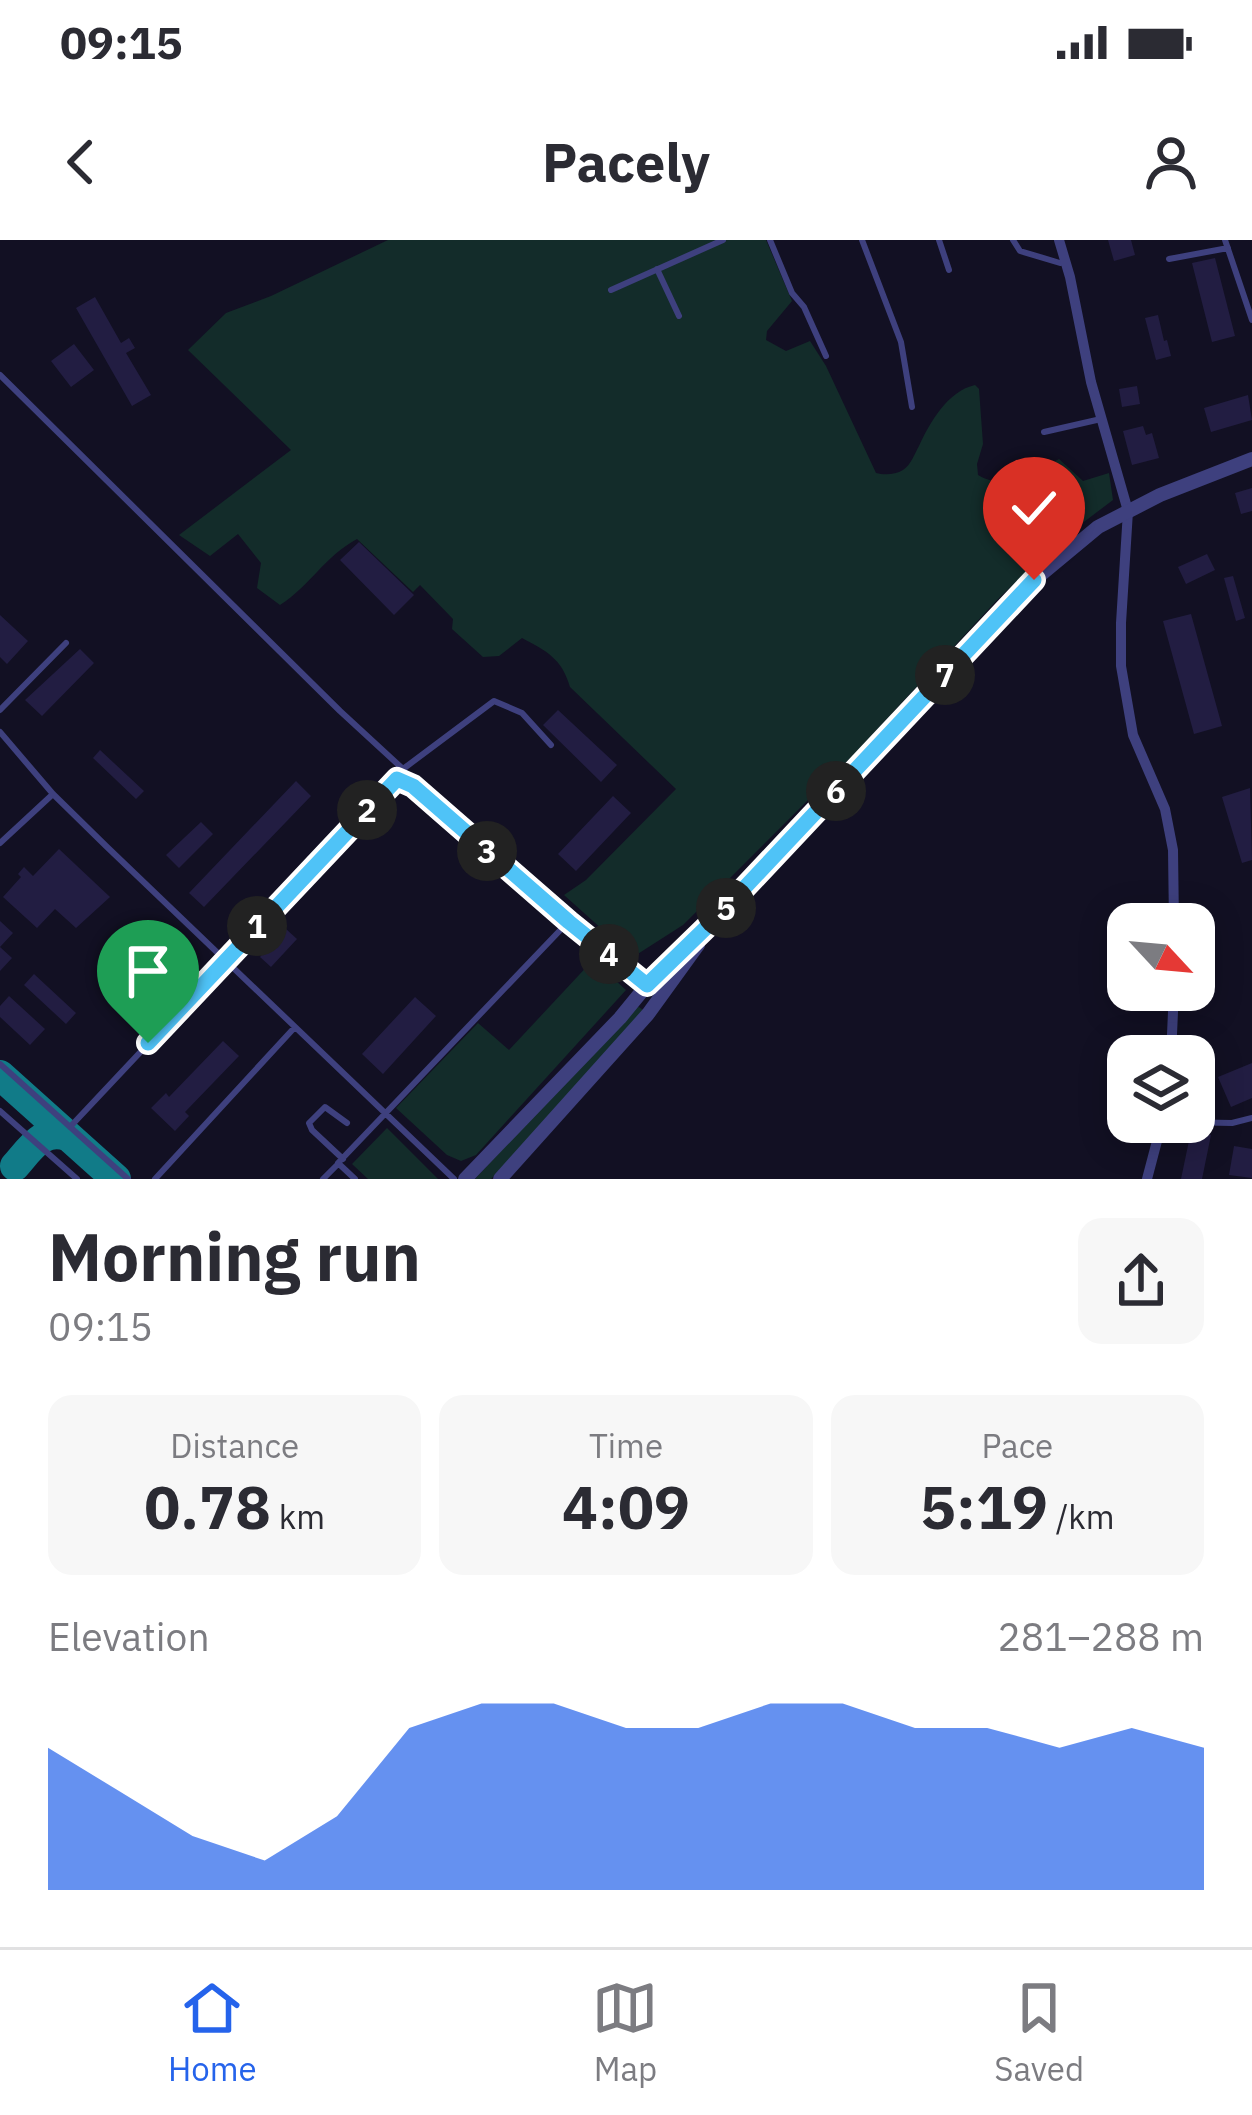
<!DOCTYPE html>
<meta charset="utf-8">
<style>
body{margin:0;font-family:"IBM Plex Sans",sans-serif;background:#f7f7f7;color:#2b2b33;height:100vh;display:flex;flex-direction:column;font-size:45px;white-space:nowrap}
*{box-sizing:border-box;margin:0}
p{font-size:39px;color:#7c7c81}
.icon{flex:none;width:66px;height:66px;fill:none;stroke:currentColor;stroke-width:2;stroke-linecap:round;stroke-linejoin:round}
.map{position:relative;height:939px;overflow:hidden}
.drawer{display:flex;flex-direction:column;background:#fff;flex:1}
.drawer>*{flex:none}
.needle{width:78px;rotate:116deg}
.tools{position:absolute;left:1107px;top:663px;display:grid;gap:24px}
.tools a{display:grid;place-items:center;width:108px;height:108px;border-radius:24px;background:#fff;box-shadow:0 6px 30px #0003;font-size:60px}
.pin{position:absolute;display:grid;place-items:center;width:102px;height:102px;color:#fff;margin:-123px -51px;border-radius:50% 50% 50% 0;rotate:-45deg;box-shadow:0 0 12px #0007}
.pin .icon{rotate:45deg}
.km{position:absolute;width:60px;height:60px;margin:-30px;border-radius:50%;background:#222;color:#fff;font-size:33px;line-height:60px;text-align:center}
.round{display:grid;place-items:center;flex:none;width:126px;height:126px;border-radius:24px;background:#f7f7f7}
.head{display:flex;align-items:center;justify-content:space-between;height:204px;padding:0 48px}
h1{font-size:66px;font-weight:700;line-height:90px}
.metrics{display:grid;grid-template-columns:repeat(3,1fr);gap:18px;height:204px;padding:12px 48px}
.metrics div{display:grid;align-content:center;border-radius:24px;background:#f7f7f7;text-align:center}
.metrics b{font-size:60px;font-weight:700}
.metrics small{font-size:33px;font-weight:400}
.metrics p{font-size:33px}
.chart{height:336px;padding:24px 48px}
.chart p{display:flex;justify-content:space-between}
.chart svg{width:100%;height:216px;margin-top:12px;fill:#2563eb;opacity:.7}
.status{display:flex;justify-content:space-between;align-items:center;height:84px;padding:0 60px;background:#fff;direction:ltr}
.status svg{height:33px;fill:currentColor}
header{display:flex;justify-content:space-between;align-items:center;height:156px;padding:0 48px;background:#fff;font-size:54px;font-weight:700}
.dock{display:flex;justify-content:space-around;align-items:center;height:168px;border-top:3px solid #e1e1e2;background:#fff;font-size:33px;color:#7c7c81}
.dock a{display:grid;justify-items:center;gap:6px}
.dock .active{color:#2563eb}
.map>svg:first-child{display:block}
.green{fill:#132c2a}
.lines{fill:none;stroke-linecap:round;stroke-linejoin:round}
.taxiway{stroke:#117b88;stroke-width:30}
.building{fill:#221d42}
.service{stroke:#3e407e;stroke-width:6}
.minor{stroke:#3e407e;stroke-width:10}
.tertiary{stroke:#3e407e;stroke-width:14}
.route-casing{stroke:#fff;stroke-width:24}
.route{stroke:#4fc3f7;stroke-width:15}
</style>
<div class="status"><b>09:15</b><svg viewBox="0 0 49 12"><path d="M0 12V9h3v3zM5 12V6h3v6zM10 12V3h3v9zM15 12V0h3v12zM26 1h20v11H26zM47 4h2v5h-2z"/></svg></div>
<header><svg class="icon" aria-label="back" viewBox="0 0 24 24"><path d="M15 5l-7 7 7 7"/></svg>Pacely<svg class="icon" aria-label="person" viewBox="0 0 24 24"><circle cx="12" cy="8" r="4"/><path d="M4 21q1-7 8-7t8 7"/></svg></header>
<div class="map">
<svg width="1252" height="939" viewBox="0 0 1252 939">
<rect width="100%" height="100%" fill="#121023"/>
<path class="green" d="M388,0H766L792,61L767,91L766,100L786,111L810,101L826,126L876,233C884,235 895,235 903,230C911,225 915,213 919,206C930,182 948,151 975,145L979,149L983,204L977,224L978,235C1007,252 1032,234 1059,219L1083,241L1109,233L1113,260L1056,303L998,359L856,512L683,685L633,717L564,655L586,640L676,549L570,447C562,419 547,411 522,398L499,416L483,417L452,389L453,379L420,345L413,352L357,299C324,317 311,345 280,365L257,348L261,323L238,294L210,316L179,295L291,210L188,110L226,73L271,56Z
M593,720L626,750L476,915L461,921L447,915L396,868L478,783L509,810Z
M639,767L643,770L642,775L491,939H475L634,768Z
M387,888L438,939H368L352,924Z"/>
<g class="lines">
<path class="taxiway" d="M0,835L116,939
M15,926C30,909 44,886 69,897"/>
</g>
<path class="building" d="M1108,0H1131L1135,15L1114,21Z
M1215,18L1235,96L1212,102L1192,23Z
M95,57L121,103L129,98L135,108L126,113L151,155L132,166L76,68Z
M1158,75L1164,101L1167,100L1171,116L1156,120L1145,78Z
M74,104L94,130L71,147L51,121Z
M1137,146L1140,164L1122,167L1119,149Z
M1248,155L1252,180L1211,192L1204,168Z
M1143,186L1146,195L1152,193L1159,218L1132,225L1123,191Z
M1252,248V271L1241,274L1235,253Z
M359,302L414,355L394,375L340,320Z
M1207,314L1215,330L1186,344L1178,327Z
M1233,336L1245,378L1236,381L1224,338Z
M1191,374L1222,486L1194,494L1163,381Z
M0,375L28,401L7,424L0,417Z
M80,409L94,423L42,476L25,460Z
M558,470L617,525L601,542L543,485Z
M100,510L144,551L136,559L93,518Z
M296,541L311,556L204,667L189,653Z
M1250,548L1252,620L1242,623L1222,557Z
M613,556L631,573L576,631L558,614Z
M201,582L213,594L179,628L166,615Z
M59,609L110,657L76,688L55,669L37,688L3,657L21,637L18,634L24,627L33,636Z
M0,681L13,693L0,707L12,718L0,731Z
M286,689L297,699L271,727L260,717Z
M34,734L76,773L66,784L24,745Z
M9,756L45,789L30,805L0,777V766Z
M415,757L436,776L383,834L362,814Z
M223,801L239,816L185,872L189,876L175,891L151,868L166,853L169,857Z
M1252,823V858L1231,867L1218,837Z
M1191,891L1211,895L1202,939H1181Z
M1234,906L1252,909V938L1229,935Z"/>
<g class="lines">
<path class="service" d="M770,0L792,53L804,67L826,116
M862,0L901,102L912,167
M939,0L949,30
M1013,0L1020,11L1060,23L1066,22
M1225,0L1252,80
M1169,19L1228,8
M657,29L679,76
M611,50L723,0
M0,135L340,471L403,529L411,543
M1044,192L1101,179
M0,470L66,403
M0,492L53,554L106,606L454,939
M403,529L494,461L522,473L551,505
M0,603L53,554
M0,824L128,939
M0,871L77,939
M1179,882L1232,883L1252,878
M70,887L397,539L413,546L569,682L659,756
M343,919L312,890L309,883L325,867L347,883
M155,939L295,787
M323,939L337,925
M355,939L338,923L568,682"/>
<path class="minor" d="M1059,0L1070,37L1091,142L1128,271L1121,383V426L1133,495L1165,569L1173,610L1174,684
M1171,816L1174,750
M1147,939L1162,882"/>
<path class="tertiary" d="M465,939L620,778L647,745L718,677L1033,341L1098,287L1160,255L1252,219
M500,939L648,774L698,705"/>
</g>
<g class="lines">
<defs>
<path id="route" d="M148,803L397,539L413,546L569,682L647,745L718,676L1034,340"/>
</defs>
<use href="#route" class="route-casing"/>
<use href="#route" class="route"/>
</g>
</svg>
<div class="tools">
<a><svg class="needle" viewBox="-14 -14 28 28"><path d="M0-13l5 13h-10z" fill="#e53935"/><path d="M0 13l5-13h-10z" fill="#7c7c81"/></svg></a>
<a><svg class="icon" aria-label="layers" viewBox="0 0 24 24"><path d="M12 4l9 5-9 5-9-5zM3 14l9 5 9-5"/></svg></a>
</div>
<div class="pin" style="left:148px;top:803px;background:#1e9e55"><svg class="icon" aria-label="arrive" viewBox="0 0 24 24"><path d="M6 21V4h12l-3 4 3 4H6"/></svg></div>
<div class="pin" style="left:1034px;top:340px;background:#d93025"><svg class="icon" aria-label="check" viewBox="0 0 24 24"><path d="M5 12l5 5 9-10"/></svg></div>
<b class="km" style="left:257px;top:686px">1</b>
<b class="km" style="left:367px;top:570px">2</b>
<b class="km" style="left:487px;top:611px">3</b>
<b class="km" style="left:609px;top:714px">4</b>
<b class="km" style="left:726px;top:668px">5</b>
<b class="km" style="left:836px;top:551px">6</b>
<b class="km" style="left:945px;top:435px">7</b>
</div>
<section class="drawer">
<div class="head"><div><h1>Morning run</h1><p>09:15</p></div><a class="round"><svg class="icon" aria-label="share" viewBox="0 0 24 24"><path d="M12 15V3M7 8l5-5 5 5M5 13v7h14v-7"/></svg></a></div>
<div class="metrics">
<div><p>Distance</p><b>0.78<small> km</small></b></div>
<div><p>Time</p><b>4:09</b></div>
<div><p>Pace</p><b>5:19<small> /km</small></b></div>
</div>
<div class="chart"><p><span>Elevation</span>281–288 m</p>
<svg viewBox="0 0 160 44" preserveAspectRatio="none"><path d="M0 44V15L10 24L20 33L30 38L40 29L50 11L60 6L70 6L80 11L90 11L100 6L110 6L120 11L130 11L140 15L150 11L160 15V44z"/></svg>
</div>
</section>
<nav class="dock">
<a class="active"><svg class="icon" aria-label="home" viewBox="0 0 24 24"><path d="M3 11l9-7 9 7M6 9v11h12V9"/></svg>Home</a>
<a><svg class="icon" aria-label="map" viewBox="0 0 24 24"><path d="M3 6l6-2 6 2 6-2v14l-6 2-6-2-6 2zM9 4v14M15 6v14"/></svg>Map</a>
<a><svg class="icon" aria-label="saved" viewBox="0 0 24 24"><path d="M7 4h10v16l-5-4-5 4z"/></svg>Saved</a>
</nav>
